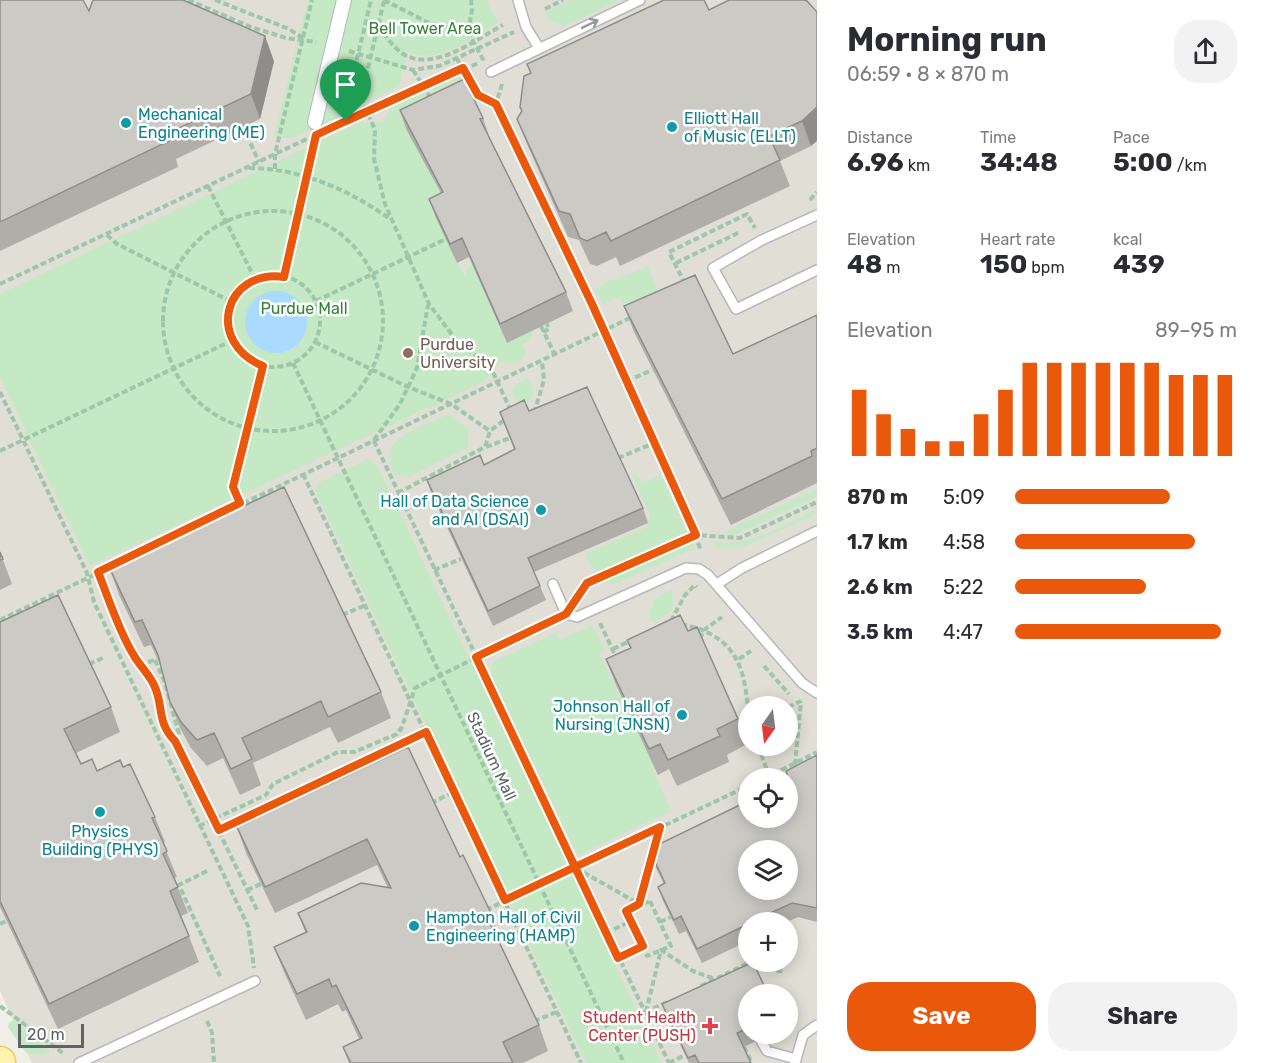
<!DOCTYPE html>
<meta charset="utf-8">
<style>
body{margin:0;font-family:Rubik,sans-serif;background:#f2f2f3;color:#2b2b33;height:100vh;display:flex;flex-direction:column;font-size:22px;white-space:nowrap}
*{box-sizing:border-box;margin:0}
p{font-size:20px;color:#7c7c81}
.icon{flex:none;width:33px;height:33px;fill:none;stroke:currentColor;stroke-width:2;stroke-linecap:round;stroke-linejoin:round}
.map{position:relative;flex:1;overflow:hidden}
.drawer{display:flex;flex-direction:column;background:#fff;width:450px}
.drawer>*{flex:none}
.needle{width:39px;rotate:194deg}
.controls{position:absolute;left:738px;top:696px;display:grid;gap:12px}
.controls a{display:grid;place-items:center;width:60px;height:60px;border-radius:50%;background:#fff;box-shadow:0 3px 15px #0003;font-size:30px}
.scale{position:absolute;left:18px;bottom:15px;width:66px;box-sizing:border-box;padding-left:6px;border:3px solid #5f6368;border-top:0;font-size:16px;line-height:21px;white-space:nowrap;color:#5f6368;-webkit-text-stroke:4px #fff;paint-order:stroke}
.pin{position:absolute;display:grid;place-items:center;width:51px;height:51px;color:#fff;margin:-62px -26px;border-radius:50% 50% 50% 0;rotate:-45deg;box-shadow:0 0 6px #0007}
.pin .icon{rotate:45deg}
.round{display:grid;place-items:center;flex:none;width:63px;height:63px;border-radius:24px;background:#f2f2f3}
.summary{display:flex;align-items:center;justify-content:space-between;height:102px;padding:0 30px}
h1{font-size:33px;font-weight:700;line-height:45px}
.figures{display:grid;grid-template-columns:repeat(3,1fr);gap:9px;height:102px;padding:6px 30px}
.figures div{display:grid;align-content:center}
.figures b{font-size:26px;font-weight:700}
.figures small{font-size:16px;font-weight:400}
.figures p{font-size:16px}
.chart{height:168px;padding:12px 30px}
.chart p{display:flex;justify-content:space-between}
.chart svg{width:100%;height:108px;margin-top:6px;stroke:#ea580c;stroke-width:6}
.button{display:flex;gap:12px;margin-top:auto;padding:12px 30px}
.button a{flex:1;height:69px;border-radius:24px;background:#ea580c;color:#fff;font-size:24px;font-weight:700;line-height:69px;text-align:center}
.button a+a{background:#f2f2f3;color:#2b2b33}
ul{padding:0 30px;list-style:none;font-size:20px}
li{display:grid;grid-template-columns:96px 72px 1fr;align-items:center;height:45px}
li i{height:15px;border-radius:8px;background:#ea580c}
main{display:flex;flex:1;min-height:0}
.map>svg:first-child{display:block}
.education{fill:#e1ded6;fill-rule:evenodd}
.green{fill:#c5e8c5}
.water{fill:#aadaff}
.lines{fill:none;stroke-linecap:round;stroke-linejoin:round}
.service-casing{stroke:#b5b8bc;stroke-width:12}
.pedestrian-casing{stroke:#b5b8bc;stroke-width:16}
.primary-casing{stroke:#f2c960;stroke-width:33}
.path{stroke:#9cc7a9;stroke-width:4;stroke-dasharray:6 3;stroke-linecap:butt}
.service{stroke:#fff;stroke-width:9}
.pedestrian{stroke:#fff;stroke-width:14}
.primary{stroke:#fff2af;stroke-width:30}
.wall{fill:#afaea9}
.shaded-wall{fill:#8f8d8a}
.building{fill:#cccac5;stroke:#8f8d8a;stroke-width:1.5;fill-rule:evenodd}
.oneway{stroke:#979a9d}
.route-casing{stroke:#fff;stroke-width:12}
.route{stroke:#ea580c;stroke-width:8}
.culture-dot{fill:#0f9aa8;stroke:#fff;stroke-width:2}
.education-dot{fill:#8d6e63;stroke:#fff;stroke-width:2}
.health-dot{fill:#e0444e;stroke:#fff;stroke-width:2}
.labels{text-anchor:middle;stroke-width:5;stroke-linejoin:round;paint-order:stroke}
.park-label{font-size:16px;fill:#348238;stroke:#fff}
.culture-label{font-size:16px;fill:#0d838f;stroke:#fff;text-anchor:start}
.education-label{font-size:16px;fill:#785e54;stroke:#fff;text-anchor:start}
.street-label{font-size:16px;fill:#5f6368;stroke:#fff}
.health-label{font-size:16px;fill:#be3a42;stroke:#fff;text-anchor:end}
</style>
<main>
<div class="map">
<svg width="817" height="1063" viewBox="0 0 817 1063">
<rect width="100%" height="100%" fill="#f1efe8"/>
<path class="education" d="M0,0H817V1063H32L0,991ZM748,706H788V746H748ZM748,778H788V818H748ZM748,850H788V890H748ZM748,922H788V962H748ZM748,994H788V1034H748Z"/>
<path class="green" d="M308,0H377L350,113L292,138H274Z
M378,0H486L498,23C470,39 440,65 407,52L399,86L351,110Z
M572,0H620L565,26L549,20L546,12Z
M464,75V80L461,79L439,89L445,101L437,100L431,88Z
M425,93L429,103L407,129L446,202L432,210L466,279V269L473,265L507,343L533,330L531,338L523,345L526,352L523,359L517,363L501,362L485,381L90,566L0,377V294L356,124L384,121L391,108Z
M648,267L660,295L626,313L619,297L603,304L595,290L609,281Z
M528,379L534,389L530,401L519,405L512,390L518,383Z
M449,414L469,430L467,448L408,477L395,475C373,437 422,427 449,414Z
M368,459L377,465L662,1063H586L316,492L318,483Z
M636,472L642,483L660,475L687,532L595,573L585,554L647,527L650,515L632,474Z
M817,489V496L739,533L729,535L723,532Z
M817,509V514L742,548H716L713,541C744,551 788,522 817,509Z
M692,541L695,548L614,584L601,582Z
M672,589L673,609L656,623L649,619L654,600Z
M592,625L605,649L599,653L656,769L653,770L671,811L578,855L490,673L494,661L556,633L561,640Z
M14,1020L50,1052L41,1055L26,1053L8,1027L9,1023Z"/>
<path class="water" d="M245 322a31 31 0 1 1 62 0a31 31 0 1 1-62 0Z"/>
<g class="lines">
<defs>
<path id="service" d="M518,0L526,27L539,48
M491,72L640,0
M817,215L762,240L713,268L736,309L817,270
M553,584L566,614L577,617L686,568L699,569L708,575L802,683L817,693
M717,584L742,568L817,531
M760,1039L767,1051L796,1059
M79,1063L255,981
M795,1063L803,1035L817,1025"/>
<path id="pedestrian" d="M315,122L344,0"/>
<path id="primary" d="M0,1062V1063"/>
</defs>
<use href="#service" class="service-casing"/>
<use href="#pedestrian" class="pedestrian-casing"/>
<use href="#primary" class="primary-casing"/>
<path class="path" d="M188,0L251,27L286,38L316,42
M215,0L289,29L303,38
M384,0L429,23L468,32L484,61
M384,1L361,97L375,130L374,159L385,204L429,304L456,340L491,368L511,411
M545,9L563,0
M378,26C385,35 393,47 403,54C434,73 476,39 503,25
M468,32L472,10L471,0
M349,51L413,70L439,66L514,32
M457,59L478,95L496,104
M413,70L432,100
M502,84L496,104L592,304L701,550
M347,121L344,113L371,0
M243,127L259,162
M332,128L424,84L479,63
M249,168C302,169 345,188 389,218
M275,169V154L312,0
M208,186L255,279
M810,200L817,192
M163 321a110 110 0 1 1 220 0a110 110 0 1 1-220 0Z
M107,235L117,244L232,302
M676,263L740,232
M228 321a46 46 0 1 1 92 0a46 46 0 1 1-92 0Z
M284,277L315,137
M0,284L309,138
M685,284L669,252L747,214L755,228
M316,301L446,239
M541,326L555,355
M543,332L549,329L547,324
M315,342L408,387L451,404L490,431
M293,363L624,1063
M627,381L652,370
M0,392L87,573L94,602L248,926L254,968
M534,413L544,380L542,361
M374,440L400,404L417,368L428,305
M374,441L669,1063
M486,447L510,438
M0,451L231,341
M618,458L654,443
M303,474L581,1063
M398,493L485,447L490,431L507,418
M240,503L233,487L263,366
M434,570L461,559
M98,572C109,599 118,629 133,654C139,665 149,674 154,685C164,705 156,722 175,741L258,912
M576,600L587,583L594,580L696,535L740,538L817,502
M342,615L366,605
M0,620L632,317
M671,621L685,595L695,585L697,587
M600,623L616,657
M681,624C735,635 746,666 748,716
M700,639L704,630L722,617
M613,649L630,641
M739,659L751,651
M155,660L165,683L179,734L175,741
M89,664L105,657
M140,666L156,659
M764,666L789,694
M788,707L801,701
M758,746L770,778
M795,765L801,701
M765,778L817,752
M431,803L454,792
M199,826L266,795L273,784L338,752H354L397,734L402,727L415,688L554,619
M219,830L426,732
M576,868L639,904L660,828
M207,871L179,885L220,976
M247,890L261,884
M650,901L671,946L647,956L626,911Z
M486,910L748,786
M660,922L671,917
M0,924L11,919
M606,933L631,921
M618,958L643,946
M701,986L746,964L785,972
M0,1006L63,1053
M645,1012L667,1002
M646,1012L661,950L693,971L715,979
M207,1021L212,1033L214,1063
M534,1021L557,1012
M744,1047L752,1063
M669,1063L685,1055"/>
<use href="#service" class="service"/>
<use href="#pedestrian" class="pedestrian"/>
<use href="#primary" class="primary"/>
</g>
<path class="wall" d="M0,0L89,11L274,61L260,119L176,159L178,167L0,251Z
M804,0L811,146L780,161L790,186L620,266L616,257L597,266L590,264L579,240L568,237L527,144L517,119L521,112L530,73L527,64L709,10Z
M400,110L483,118L489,136L488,137L566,292L573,311L507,343L469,257L457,263L436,218L429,199L441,193L406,129Z
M624,306L733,354L817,315V483L731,525L634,332Z
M529,411L643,508L648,523L534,572L546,600L493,626L432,495L427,480L484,465L514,449L500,412Z
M0,552L12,584L0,590Z
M110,569L381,692L391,718L338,743L330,727L253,763L261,785L240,795L223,758L207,766L191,748L180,728L170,702L161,667L151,645L144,647L119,595Z
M0,622L111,707L120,732L76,753L81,764L97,771L123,767L155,817L165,842L163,843L177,877L174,878L188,913L181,916L199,962L58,1029L0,907Z
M688,631L738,719L747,744L727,755L729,762L677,786L669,769L658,775L616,685L606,659L630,648L627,640Z
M408,747L460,857L491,913L500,939L498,940L539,1025L548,1051L523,1063H349L343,1047L359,1039L346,1010L342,1012L338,1004L306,1020L284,972L274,947L305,932L298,913L388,888L377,865L275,913L246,853L237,827Z
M817,755V922L798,917L787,922H748V941L702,963L686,931L679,934L663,901L658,887L664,884L654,864L649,849L748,818L787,774Z
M748,994V1034H757L754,1042L744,1047L751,1063H689L668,1019L662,1004Z"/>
<path class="shaded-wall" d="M265,36L274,61L260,119L251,94Z
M817,107V141L811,146L802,121Z
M751,1034H757L754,1042Z"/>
<path class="building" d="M0,0H83L89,11L93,0H183L265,36L251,94L166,134L169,141L0,222Z
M664,0H704L709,10L729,0H804L807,1L817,12V107L802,121L769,136L780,160L611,241L606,232L587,241L580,238L570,214L559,211L517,119L522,111L520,107L524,76L531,73L527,64Z
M464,79L483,118L480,119L566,292L500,324L462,238L450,244L429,199L443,192L400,110Z
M695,275L733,354L817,315V448L811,451L812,456L722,499L624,306Z
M587,387L643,508L528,558L540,586L488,611L427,480L480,455L484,465L515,449L500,412L524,400L529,411Z
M284,487L381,692L328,717L321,701L242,738L252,759L231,769L214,733L197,740L181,722L170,702L158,655L142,620L135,622L110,569Z
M0,552L3,559L0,560Z
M58,595L111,707L64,729L81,764L92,759L97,771L120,760L123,767L130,764L155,817L152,818L167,851L163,854L178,887L170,891L189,936L49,1004L0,901V622Z
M680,615L688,631L697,627L738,719L717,729L720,736L668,760L660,744L649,749L606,659L631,648L627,640Z
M408,747L460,857L463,855L491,913L486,915L539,1025L503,1042L513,1063H351L343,1047L362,1038L336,985L332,987L329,979L297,994L274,947L307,932L298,913L361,883L391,888L367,839L265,887L237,827Z
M817,755V908L792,903L751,922H748V924L697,949L681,916L674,920L658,887L665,883L649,849L748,801V818H788V778H778L787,774L786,771ZM748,850H788V890H748Z
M753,962L768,994H748V1028L737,1033L751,1063H699L695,1055L688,1058L662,1004Z"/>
<defs><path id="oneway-shaft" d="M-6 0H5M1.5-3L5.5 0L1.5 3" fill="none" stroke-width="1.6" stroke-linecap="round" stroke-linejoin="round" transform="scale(1.5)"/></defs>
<use class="oneway" href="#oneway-shaft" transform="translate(590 24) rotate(-26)"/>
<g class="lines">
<defs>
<path id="route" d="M346,121L316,135L284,277C224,269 205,342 263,366L233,487L240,503L98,572C109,599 118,629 133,654C139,665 149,674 154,685C164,705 156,722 175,741L219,830L426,732L505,900L575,867L618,958L643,946L626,911L639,904L660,827L575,867L476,657L566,614L587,583L696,535L592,304L496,104L478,95L463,68L346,121"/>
</defs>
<use href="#route" class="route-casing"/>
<use href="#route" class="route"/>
</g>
<g class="culture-dot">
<circle cx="126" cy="123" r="6"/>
<circle cx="672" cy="127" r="6"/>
<circle cx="541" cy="510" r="6"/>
<circle cx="682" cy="715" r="6"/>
<circle cx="100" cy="812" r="6"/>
<circle cx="414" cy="926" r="6"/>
</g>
<circle class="education-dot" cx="408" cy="353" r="6"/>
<path class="health-dot" d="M707 1017h6v6h6v6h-6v6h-6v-6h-6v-6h6z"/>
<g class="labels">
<g class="park-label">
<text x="425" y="34">Bell Tower Area</text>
<text x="304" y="314">Purdue Mall</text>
</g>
<g class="culture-label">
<text x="138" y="120">Mechanical<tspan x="138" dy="18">Engineering (ME)</tspan></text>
<text x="684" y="124">Elliott Hall<tspan x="684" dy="18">of Music (ELLT)</tspan></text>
<text x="529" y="507" text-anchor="end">Hall of Data Science<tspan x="529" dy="18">and AI (DSAI)</tspan></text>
<text x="670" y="712" text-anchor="end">Johnson Hall of<tspan x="670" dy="18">Nursing (JNSN)</tspan></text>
<text x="100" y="837" text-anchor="middle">Physics<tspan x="100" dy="18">Building (PHYS)</tspan></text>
<text x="426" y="923">Hampton Hall of Civil<tspan x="426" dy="18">Engineering (HAMP)</tspan></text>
</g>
<g class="education-label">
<text x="420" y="350">Purdue<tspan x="420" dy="18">University</tspan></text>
</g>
<g class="street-label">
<text transform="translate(492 756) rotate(65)" y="6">Stadium Mall</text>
</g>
<g class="health-label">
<text x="696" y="1023">Student Health<tspan x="696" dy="18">Center (PUSH)</tspan></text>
</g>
</g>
</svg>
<div class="controls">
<a><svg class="needle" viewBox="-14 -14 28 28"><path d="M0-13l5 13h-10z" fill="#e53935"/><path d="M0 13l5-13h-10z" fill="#7c7c81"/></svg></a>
<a><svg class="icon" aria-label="locate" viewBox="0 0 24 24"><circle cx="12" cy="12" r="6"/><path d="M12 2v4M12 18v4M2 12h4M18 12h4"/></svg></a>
<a><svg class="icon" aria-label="layers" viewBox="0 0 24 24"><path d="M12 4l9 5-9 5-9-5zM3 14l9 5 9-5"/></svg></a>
<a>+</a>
<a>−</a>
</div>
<div class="scale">20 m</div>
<div class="pin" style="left:346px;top:121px;background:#1e9e55"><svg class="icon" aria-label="arrive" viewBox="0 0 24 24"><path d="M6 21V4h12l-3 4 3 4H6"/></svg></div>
</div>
<section class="drawer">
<div class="summary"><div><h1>Morning run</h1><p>06:59 · 8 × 870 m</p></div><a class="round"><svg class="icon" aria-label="share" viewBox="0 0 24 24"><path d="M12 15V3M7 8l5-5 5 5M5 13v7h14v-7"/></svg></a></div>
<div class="figures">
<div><p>Distance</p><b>6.96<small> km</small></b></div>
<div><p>Time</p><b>34:48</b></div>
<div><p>Pace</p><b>5:00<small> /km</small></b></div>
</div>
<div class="figures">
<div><p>Elevation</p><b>48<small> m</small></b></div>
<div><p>Heart rate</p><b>150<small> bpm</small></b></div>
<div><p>kcal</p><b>439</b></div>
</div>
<div class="chart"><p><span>Elevation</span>89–95 m</p>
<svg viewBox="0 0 160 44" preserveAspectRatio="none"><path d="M5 44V17M15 44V27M25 44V33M35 44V38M45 44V38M55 44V27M65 44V17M75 44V6M85 44V6M95 44V6M105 44V6M115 44V6M125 44V6M135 44V11M145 44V11M155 44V11"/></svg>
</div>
<ul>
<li><b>870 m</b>5:09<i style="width:70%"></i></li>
<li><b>1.7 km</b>4:58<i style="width:81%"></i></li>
<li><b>2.6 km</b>5:22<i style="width:59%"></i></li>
<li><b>3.5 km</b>4:47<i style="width:93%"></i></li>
</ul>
<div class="button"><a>Save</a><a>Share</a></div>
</section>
</main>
